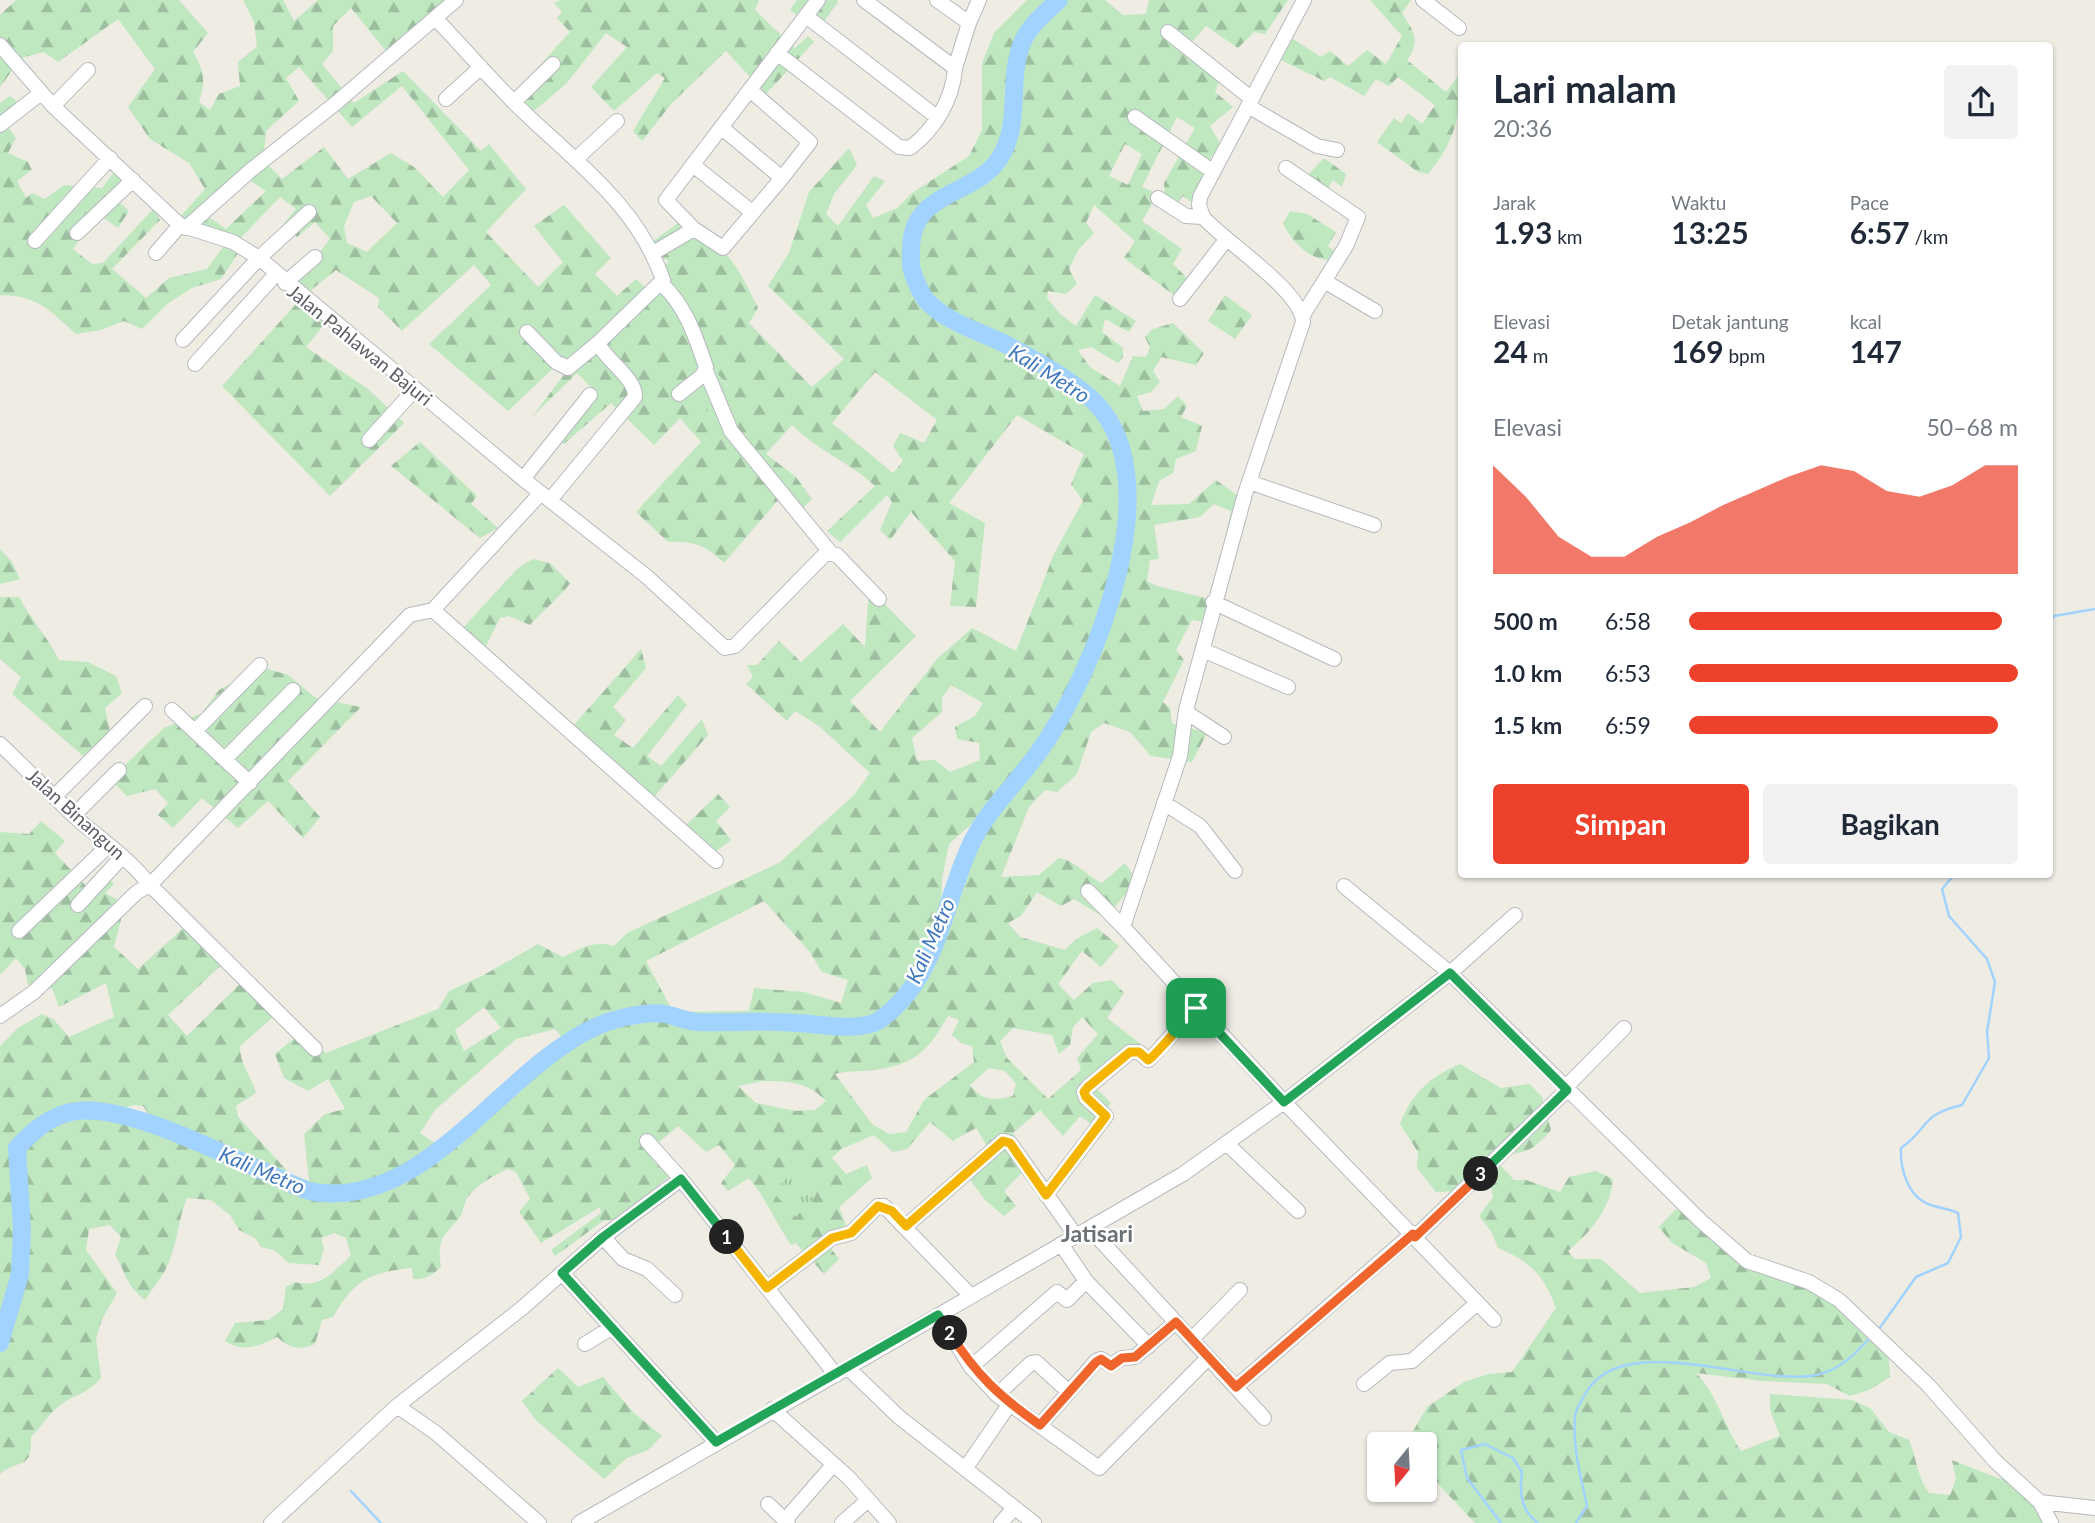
<!DOCTYPE html>
<html lang="id">
<meta charset="utf-8">
<style>
body{margin:0;font-family:Lato,sans-serif;background:#f2f2f3;color:#1f2937;height:100vh;display:flex;flex-direction:column;font-size:26px;white-space:nowrap}
*{box-sizing:border-box;margin:0}
p{font-size:23px;color:#747a83}
.icon{flex:none;width:38px;height:38px;fill:none;stroke:currentColor;stroke-width:2;stroke-linecap:round;stroke-linejoin:round}
.map{position:relative;flex:1;overflow:hidden}
.side{position:absolute;left:1458px;top:42px;width:595px;height:836px;display:flex;flex-direction:column;background:#fff;border-radius:7px;box-shadow:0 2px 5px #0004}
.side>*{flex:none}
.needle{width:46px;rotate:198deg}
.controls{position:absolute;left:1367px;top:1432px;display:grid;gap:14px}
.controls a{display:grid;place-items:center;width:70px;height:70px;border-radius:7px;background:#fff;box-shadow:0 2px 5px #0004;font-size:35px}
.pin{position:absolute;display:grid;place-items:center;width:60px;height:60px;color:#fff;margin:-30px;border-radius:14px;box-shadow:0 4px 10px #0006}
.km{position:absolute;width:35px;height:35px;margin:-18px;border-radius:50%;background:#222;color:#fff;font-size:19px;line-height:35px;text-align:center}
.round{display:grid;place-items:center;flex:none;width:74px;height:74px;border-radius:7px;background:#f2f2f3}
.headline{display:flex;align-items:center;justify-content:space-between;height:119px;padding:0 35px}
h1{font-size:38px;font-weight:700;line-height:52px}
.figures{display:grid;grid-template-columns:repeat(3,1fr);gap:10px;height:119px;padding:7px 35px}
.figures div{display:grid;align-content:center}
.figures b{font-size:30px;font-weight:700}
.figures small{font-size:19px;font-weight:400}
.figures p{font-size:19px}
.chart{height:196px;padding:14px 35px}
.chart p{display:flex;justify-content:space-between}
.chart svg{width:100%;height:126px;margin-top:7px;fill:#ed412b;opacity:.7}
.action{display:flex;gap:14px;margin-top:auto;padding:14px 35px}
.action a{flex:1;height:80px;border-radius:7px;background:#ed412b;color:#fff;font-size:28px;font-weight:700;line-height:80px;text-align:center}
.action a+a{background:#f2f2f3;color:#1f2937}
ul{padding:0 35px;list-style:none;font-size:23px}
li{display:grid;grid-template-columns:112px 84px 1fr;align-items:center;height:52px}
li i{height:18px;border-radius:9px;background:#ed412b}
.map>svg:first-child{display:block}
.grass{fill:url(#grass-tufts)}
.forest{fill:url(#forest-firs);fill-rule:evenodd}
.lines{fill:none;stroke-linecap:round;stroke-linejoin:round}
.stream{stroke:#a2d3ff;stroke-width:2.5}
.river{stroke:#a2d3ff;stroke-width:18}
.minor-casing{stroke:#b6b9be;stroke-width:16}
.minor{stroke:#fff;stroke-width:14}
.split-1-casing{stroke:#fff;stroke-width:14}
.split-2-casing{stroke:#fff;stroke-width:14}
.split-3-casing{stroke:#fff;stroke-width:14}
.split-4-casing{stroke:#fff;stroke-width:14}
.split-1{stroke:#f5b400;stroke-width:9}
.split-2{stroke:#22a559;stroke-width:9}
.split-3{stroke:#f0652b;stroke-width:9}
.split-4{stroke:#22a559;stroke-width:9}
.labels{text-anchor:middle;stroke-width:5;stroke-linejoin:round;paint-order:stroke}
.street-label{font-size:19px;fill:#5b5f64;stroke:#fff}
.water-label{font-size:21px;font-style:italic;fill:#4078bd;stroke:#fff}
.quarter-label{font-size:23px;font-weight:bold;fill:#6c7176;stroke:#fff}
</style>
<div class="map">
<svg width="2095" height="1523" viewBox="0 0 2095 1523">
<defs>
<pattern id="grass-tufts" width="24" height="20" patternUnits="userSpaceOnUse" patternTransform="scale(1.75)"><rect width="24" height="20" fill="#bfe7c0"/><path d="M3 7l-1-3M5 7V3M7 7l1-3M15 17l-1-3M17 17v-4M19 17l1-3" fill="none" stroke="#9ebea0"/></pattern>
<pattern id="forest-firs" width="22" height="20" patternUnits="userSpaceOnUse" patternTransform="scale(1.75)"><rect width="22" height="20" fill="#bfe7c0"/><path d="M5 1l3.5 6h-7zM16 11l3.5 6h-7z" fill="#9ebea0"/></pattern>
</defs>
<rect width="100%" height="100%" fill="#eeece3"/>
<path class="grass" d="M708,363L729,388L710,415L692,395Z
M798,1165L816,1195L796,1218L773,1192Z"/>
<path class="forest" d="M16,0H179L208,33L193,52C204,70 206,82 199,102L210,110L219,94L240,86L238,62L257,47L254,22L243,0H283L294,21L318,0H448L391,57L351,8L333,26V51L322,64L354,103L403,71L481,151L489,144L526,189L486,232L538,287L563,262L534,226L564,205L611,258L595,274L617,296L636,279L645,287L669,261L653,253L648,245L678,223C727,245 735,261 758,308L749,323L812,387L844,359L768,286L789,253L809,192L849,148L857,165L834,194L826,214L838,226L874,176L885,181L866,205L873,218L897,208L912,193L969,156L982,130V64L994,33L1027,0H1105L1123,15L1146,14L1149,0H1288L1265,34L1254,32L1238,48L1206,26L1190,44L1223,72L1215,92L1233,107L1210,126L1220,143L1203,170L1205,175L1194,204L1183,196L1176,205L1165,198L1164,183L1195,128L1177,117L1142,187L1158,194L1142,221L1182,249L1173,264L1197,288L1186,304L1124,258L1135,241L1094,205L1086,223L1094,233L1078,250L1069,269L1077,284L1066,294L1048,291L1047,298L1060,314L1076,326L1095,295L1136,321L1129,332L1105,319L1102,332L1123,348V357L1118,363L1091,347L1078,350L1090,367L1120,386L1133,356L1146,357L1150,347L1145,337L1153,329L1173,323L1204,353L1196,365L1161,357L1153,371L1160,382L1151,392L1137,396L1143,411L1164,409L1178,396L1187,406L1181,417L1202,426L1196,451L1176,459L1173,473L1159,481L1151,505L1189,504L1216,480L1249,504L1232,537L1227,529L1231,511L1214,504L1200,517L1154,525L1159,559L1150,560L1147,581L1157,586L1218,601L1210,623L1192,620L1176,650L1184,660L1163,702L1170,708L1172,723L1207,733L1192,762L1151,756L1130,732L1104,723L1091,732L1077,774L1057,792L1045,790L1029,807L1001,877L1039,875L1059,858C1078,862 1085,875 1102,883L1125,863L1137,881L1105,918L1074,899L1061,906L1037,892L1021,916L1008,923L1020,937L1065,950L1076,939L1097,928L1119,946L1101,967L1082,951L1058,984L1074,1000L1093,983L1112,980L1124,993L1107,1018L1142,1045L1095,1087L1111,1103L1092,1125L1080,1116L1063,1136L1040,1110L1013,1133L1032,1162L1004,1191L1016,1206L1004,1216L985,1200L963,1170L987,1146L976,1128L953,1141L930,1122L907,1149L893,1152L874,1135L841,1149L832,1158L846,1174L867,1165L872,1178L839,1207L846,1225L827,1243L839,1259L824,1274L796,1243L791,1245C776,1223 766,1198 749,1178L728,1191L721,1183L735,1165L719,1145L706,1152L678,1126L657,1144L678,1169L657,1187L661,1193L618,1219L603,1221L555,1256L551,1250L601,1213L600,1207L541,1243L519,1212L530,1199L516,1172L508,1169C494,1175 476,1185 467,1198C463,1204 464,1212 459,1218C442,1238 437,1239 441,1267C432,1275 426,1280 413,1279L412,1268C370,1272 354,1280 333,1317L322,1320L315,1344C299,1351 290,1348 277,1337C259,1346 243,1353 225,1341L235,1323L269,1320L283,1309L286,1287L295,1282C320,1289 334,1272 351,1255L346,1238L334,1233L321,1238L324,1249L319,1265L289,1263L274,1250L261,1247L255,1238L239,1230L230,1215L211,1200L187,1198C178,1219 178,1240 169,1262C164,1275 153,1288 145,1300C124,1283 128,1276 115,1255L121,1237L110,1225L89,1229L86,1250L117,1293L102,1319L96,1339L101,1378C84,1397 73,1394 58,1407C48,1415 40,1428 31,1437C32,1472 19,1458 0,1474V1046L18,1028L42,1014L53,1019L69,1037L114,1017L106,983L59,1007L52,988L28,985L25,969L16,958L0,975V832L29,834L41,821L65,841L55,853L88,888L104,874L114,884L105,893L125,904L114,947L138,969L190,922L228,959L168,1015L187,1036L245,979L281,1010L240,1046C240,1065 251,1075 256,1093L236,1106L238,1117L290,1174L309,1181L304,1134L325,1114L345,1109L328,1079L308,1091L284,1078L275,1054L302,1032L326,1053L438,1009L449,991L482,976L538,944L563,957C581,948 594,940 614,946L627,933L779,863L854,795L870,773L819,726L795,711L787,721L746,684L753,677L747,665H757L779,641L801,662L843,624L865,647L869,588L916,636L850,701L880,732L937,659L972,628L1016,651L1054,554L1083,501L1071,484L1084,454L1017,415L949,503L985,523L976,607L950,606L955,561L911,512L890,540L880,530L892,502L887,495L840,542L827,531L875,486C849,462 817,450 792,425L766,454L796,477L812,499L799,512L780,498L724,563C708,546 692,540 668,542L636,512L701,442L680,418L654,445L611,403L564,444L556,436L598,395L577,373L532,417L571,365L562,360L508,411L429,344L491,285L474,265L402,331L378,307L379,298L336,270L305,295L331,316L306,347L368,389L404,423L330,496L222,386L304,295L294,286L330,239L315,222L297,237L284,223L296,209L280,197L230,249L238,253L221,279L192,288L167,304L142,329L124,321L101,330L76,334C48,309 39,296 0,295V103L10,96L22,105L5,123L16,138L8,153L28,162L32,170L17,181L26,198L32,193L45,199L64,185L102,188L120,164L139,180L118,201L129,211L118,228L99,215L73,249L92,264L103,263L154,208L160,220L112,269L146,298L169,278L207,269L223,247L192,231L179,218L205,189L189,163L150,139L128,107L155,69L118,19L58,62L44,52L21,58L0,87V15ZM299,67L352,127L402,86L469,170L443,197L414,167L391,153L348,179L324,147L282,179L263,160L266,131L299,101L286,78ZM1125,144L1142,154L1128,185L1109,176ZM249,180L266,191L226,229L202,212ZM371,196L397,223L367,252L347,243L344,226L354,202ZM708,363L729,387L710,415L692,395ZM875,372L937,420L924,443L900,433L893,446L903,461L893,473L832,423ZM951,685L983,703L975,716L955,727L957,739L979,743L980,760L950,772L935,760L917,761L912,738L942,712V698ZM997,801C973,839 957,876 944,919L941,918L942,879L949,844ZM764,901L809,951L822,972L848,980L841,1003L804,992L754,988L749,1011L673,1012L646,961ZM484,1007L501,1028L464,1051L455,1030ZM948,1016L959,1020L952,1035L961,1043L972,1046L974,1062L924,1100L906,1132L889,1134L872,1124L835,1074C850,1070 865,1072 880,1069C918,1063 930,1047 948,1016ZM1082,1017L1098,1034L1077,1058L1081,1070L1048,1099L1007,1058L1000,1041L1013,1028L1052,1035L1059,1054L1070,1045L1073,1027ZM555,1029L566,1043C523,1076 484,1114 441,1147L420,1133L435,1110L516,1039ZM989,1068L1005,1071L1016,1084L1013,1096C994,1101 982,1101 970,1085ZM763,1081C789,1081 808,1082 826,1101L815,1110L796,1111L756,1103L738,1086ZM134,1105L143,1106L157,1126L106,1114ZM798,1166L816,1195L796,1217L773,1192Z
M561,0H759L755,10L795,48L808,36L814,42L766,94L726,51L672,103L642,141L633,131L665,78L657,73L614,111L591,87L627,47L606,33L567,83L528,116L514,102L530,76L570,32L557,18L562,12L554,3Z
M797,0H837L838,2L817,31L790,10Z
M1370,0H1411L1402,13C1414,32 1421,40 1407,60L1446,92L1461,72C1461,115 1456,140 1428,174L1418,172L1377,142L1394,118L1401,123L1408,113L1422,124L1435,105L1398,77L1389,86L1376,79L1364,96L1330,77L1324,81L1277,58L1290,37L1321,57L1330,51L1348,66L1367,50L1386,64L1402,36Z
M1324,158L1346,174L1342,187L1333,180L1326,191L1306,177Z
M1290,211L1307,214L1336,232L1328,246L1335,252L1327,260C1306,257 1293,242 1283,224Z
M1225,295L1252,315L1235,339L1208,321Z
M420,442L477,496L471,504L498,528L480,538L391,466Z
M0,549L12,562L20,579L0,584Z
M533,559L550,563L570,583C566,591 539,615 530,625L509,616L500,618L486,646L461,630L518,568Z
M0,597H19C31,620 48,637 59,660L88,662L116,676L122,693L105,708L110,732L83,756L12,694L21,677L0,659Z
M641,649L646,668L613,707L626,720L614,735L633,748L678,695L687,705L647,756L661,766L702,719L708,735L654,797L574,725Z
M261,667L288,675L316,698L361,707L288,781L320,817L303,838L268,801L238,828L202,798L173,828L158,815L168,803L155,789L127,796L110,779L164,728L202,713L219,690Z
M718,794L730,807L716,821L731,840L709,857L681,830Z
M1460,1064L1501,1088L1530,1084L1542,1097L1551,1130C1537,1147 1526,1155 1503,1154L1501,1166L1514,1180H1526L1560,1192L1569,1177L1596,1171L1613,1179C1611,1208 1590,1233 1568,1251L1574,1259H1601L1640,1293L1694,1287L1711,1278L1706,1263L1671,1242L1659,1227L1675,1210L1689,1208L1747,1261L1800,1278L1887,1337L1890,1377L1869,1390L1850,1396L1827,1384L1762,1381L1696,1373C1717,1394 1724,1426 1741,1451L1780,1436L1770,1410V1394L1852,1400L1870,1408L1889,1432L1909,1440C1917,1459 1917,1477 1929,1493L1950,1495L1956,1479L1952,1460L2000,1479L2012,1477L2049,1523H1475L1425,1470L1424,1444H1411L1409,1438L1427,1407L1464,1382L1489,1374L1512,1372L1556,1308C1543,1274 1531,1262 1498,1248L1491,1231L1479,1216L1493,1197L1491,1187L1476,1181L1457,1191L1436,1192L1417,1168L1418,1152L1400,1124C1411,1094 1431,1076 1460,1064Z
M558,1368L578,1387L603,1377L633,1412L662,1436L648,1450L627,1458L604,1479L535,1419L522,1401Z"/>
<g class="lines">
<path class="stream" d="M2049,625L2054,616L2095,609
M1879,1329L1916,1277L1948,1263L1961,1237L1958,1213C1949,1209 1940,1208 1931,1205C1908,1198 1900,1169 1901,1148C1930,1128 1919,1115 1962,1105L1989,1058L1987,1032L1995,982L1987,959L1949,916L1942,889L1954,875
M351,1491L381,1523
M1501,1523L1467,1478L1461,1450L1485,1444L1513,1458L1522,1472C1519,1493 1521,1511 1538,1523
M1576,1523L1587,1506C1581,1477 1572,1446 1575,1416C1576,1409 1580,1403 1584,1396C1619,1326 1756,1388 1816,1375C1839,1371 1856,1353 1872,1336"/>
<path class="river" d="M0,1343L20,1274L22,1230L17,1148C32,1132 48,1117 71,1112C122,1101 222,1154 270,1174C286,1181 304,1192 322,1193C433,1202 506,1064 600,1025C616,1018 648,1011 665,1014C676,1016 685,1021 697,1022C730,1023 763,1020 797,1023C820,1024 851,1031 874,1023C884,1019 900,1003 907,994C942,950 948,891 972,842C989,808 1016,784 1038,753C1094,676 1178,471 1088,396C1066,377 1038,362 1013,348C986,333 947,324 926,300C921,294 914,278 912,270C910,265 911,253 911,248C912,190 974,197 999,159C1023,123 1006,80 1023,41C1030,25 1046,12 1059,0"/>
<defs>
<path id="minor" d="M937,0L969,23L979,0
M1304,0L1200,197L1199,205L1203,217C1225,242 1302,291 1303,322L1245,494L1186,710L1180,756L1123,927L1284,1102L1494,1320
M1423,0L1459,28
M806,16L938,118
M435,18C466,50 495,85 528,116C581,166 639,209 663,280L598,343C606,361 636,378 635,397L550,500
M1168,32L1252,99
M0,45L53,106L180,225L233,242L259,258L523,479L646,576L725,648L735,646L826,553L837,555L879,599
M777,53L899,147L910,148C935,129 953,99 955,68L864,0
M955,68L969,23
M750,90L810,142L782,178
M446,99L481,67
M514,102L553,64
M53,106L88,70
M1248,106L1317,146L1337,150
M1135,117L1212,171
M0,125L41,93
M722,128L782,178L723,248L694,229L666,200L818,0
M576,159L617,121
M693,165L752,212
M1286,168L1358,217L1346,246L1303,315
M1158,198L1186,216L1203,217
M186,228L251,170L336,103L456,0
M77,233L133,180
M35,241L110,158
M156,253L180,225
M653,253L694,229
M1326,282L1375,311
M285,283L315,257
M662,284C687,308 695,336 706,367L703,375L679,394
M1180,299L1226,240
M527,332L556,362L568,368L598,343
M183,340L259,258L309,212
M195,364L275,275
M706,371L731,431L830,552
M369,440L415,389
M523,479L590,395
M1249,482L1374,525
M1213,602L1334,659
M433,610L716,861
M1203,650L1288,687
M172,710L250,783
M1186,712L1224,737
M195,731L260,665
M0,744C25,768 49,792 74,816C100,839 129,858 150,885L315,1049
M225,759L293,690
M55,796L145,706
M1164,803L1200,826L1235,871
M74,815L119,770
M1344,886L1450,973L1515,915
M1088,891L1123,927
M78,905L121,858
M19,931L108,846
M0,1016L34,992L137,892L150,885L405,620L410,615L433,610L541,493
M1565,1088L1624,1028
M647,1141L681,1179
M1227,1144L1298,1211
M1046,1195L1106,1116L1086,1098L1084,1092L1088,1087L1130,1052H1139L1148,1060C1153,1058 1187,1017 1196,1008
M906,1226L1003,1141L1010,1143L1076,1236
M1090,1229L1264,1418
M603,1237L623,1259L647,1269L675,1295
M1415,1237L1567,1090
M562,1273L716,1442
M1086,1281L1149,1346
M767,1288L832,1238L851,1233L878,1206H884L971,1296
M938,1315L971,1367L997,1395L1099,1468L1208,1358
M1192,1339L1240,1290
M585,1344L611,1328
M971,1367L1057,1292L1067,1300L1086,1281L1061,1244
M848,1368L899,1417L1034,1523
M1364,1384L1390,1363L1412,1361L1476,1304
M1236,1387L1413,1233
M997,1395L1031,1363L1036,1362L1069,1392
M772,1409L849,1478L889,1523
M1040,1425L1096,1361L1101,1359L1111,1365L1122,1358L1135,1357L1176,1322
M965,1469L1009,1405
M2040,1502L2095,1508
M768,1504L788,1523
M785,1520L833,1465
M271,1523L397,1406
M539,1523L436,1433L397,1406L521,1309L603,1237L681,1179L836,1375
M579,1523L1183,1174L1284,1102L1450,973L1701,1221L1747,1261L1809,1282L1839,1300L1928,1385L1996,1462L2040,1502L2051,1523
M842,1523L867,1501
M1001,1523L1013,1509"/>
</defs>
<use href="#minor" class="minor-casing"/>
<use href="#minor" class="minor"/>
</g>
<g class="lines">
<defs>
<path id="split-1" d="M727,1237L767,1288L832,1238L851,1233L878,1206L892,1211L906,1226L1003,1141L1010,1143L1046,1195L1106,1116L1086,1097L1084,1092L1088,1087L1130,1052H1139L1148,1060C1154,1058 1187,1017 1196,1008"/>
<path id="split-2" d="M727,1237L681,1179L603,1237L562,1273L716,1442L938,1315L950,1333"/>
<path id="split-3" d="M950,1333C976,1375 1000,1397 1040,1425L1096,1362L1101,1359L1111,1366L1122,1358L1135,1357L1176,1322L1236,1387L1413,1234L1415,1237L1481,1174"/>
<path id="split-4" d="M1196,1008L1284,1102L1450,973L1567,1090L1481,1174"/>
</defs>
<use href="#split-1" class="split-1-casing"/>
<use href="#split-2" class="split-2-casing"/>
<use href="#split-3" class="split-3-casing"/>
<use href="#split-4" class="split-4-casing"/>
<use href="#split-1" class="split-1"/>
<use href="#split-2" class="split-2"/>
<use href="#split-3" class="split-3"/>
<use href="#split-4" class="split-4"/>
</g>
<g class="labels">
<g class="street-label">
<text transform="translate(360 345) rotate(39)" y="7">Jalan Pahlawan Bajuri</text>
<text transform="translate(76 814) rotate(42)" y="7">Jalan Binangun</text>
</g>
<g class="water-label">
<text transform="translate(1049 374) rotate(32)" y="7">Kali Metro</text>
<text transform="translate(931 941) rotate(-66)" y="7">Kali Metro</text>
<text transform="translate(262 1171) rotate(23)" y="7">Kali Metro</text>
</g>
<g class="quarter-label">
<text x="1097" y="1242">Jatisari</text>
</g>
</g>
</svg>
<div class="controls">
<a><svg class="needle" viewBox="-14 -14 28 28"><path d="M0-13l5 13h-10z" fill="#e53935"/><path d="M0 13l5-13h-10z" fill="#747a83"/></svg></a>
</div>
<div class="pin" style="left:1196px;top:1008px;background:#1e9e55"><svg class="icon" aria-label="arrive" viewBox="0 0 24 24"><path d="M6 21V4h12l-3 4 3 4H6"/></svg></div>
<b class="km" style="left:727px;top:1237px">1</b>
<b class="km" style="left:950px;top:1333px">2</b>
<b class="km" style="left:1481px;top:1174px">3</b>
<section class="side">
<div class="headline"><div><h1>Lari malam</h1><p>20:36</p></div><a class="round"><svg class="icon" aria-label="share" viewBox="0 0 24 24"><path d="M12 15V3M7 8l5-5 5 5M5 13v7h14v-7"/></svg></a></div>
<div class="figures">
<div><p>Jarak</p><b>1.93<small> km</small></b></div>
<div><p>Waktu</p><b>13:25</b></div>
<div><p>Pace</p><b>6:57<small> /km</small></b></div>
</div>
<div class="figures">
<div><p>Elevasi</p><b>24<small> m</small></b></div>
<div><p>Detak jantung</p><b>169<small> bpm</small></b></div>
<div><p>kcal</p><b>147</b></div>
</div>
<div class="chart"><p><span>Elevasi</span>50–68 m</p>
<svg viewBox="0 0 160 44" preserveAspectRatio="none"><path d="M0 44V6L10 17L20 31L30 38L40 38L50 31L60 26L70 20L80 15L90 10L100 6L110 8L120 15L130 17L140 13L150 6L160 6V44z"/></svg>
</div>
<ul>
<li><b>500 m</b>6:58<i style="width:95%"></i></li>
<li><b>1.0 km</b>6:53<i style="width:100%"></i></li>
<li><b>1.5 km</b>6:59<i style="width:94%"></i></li>
</ul>
<div class="action"><a>Simpan</a><a>Bagikan</a></div>
</section>
</div>
